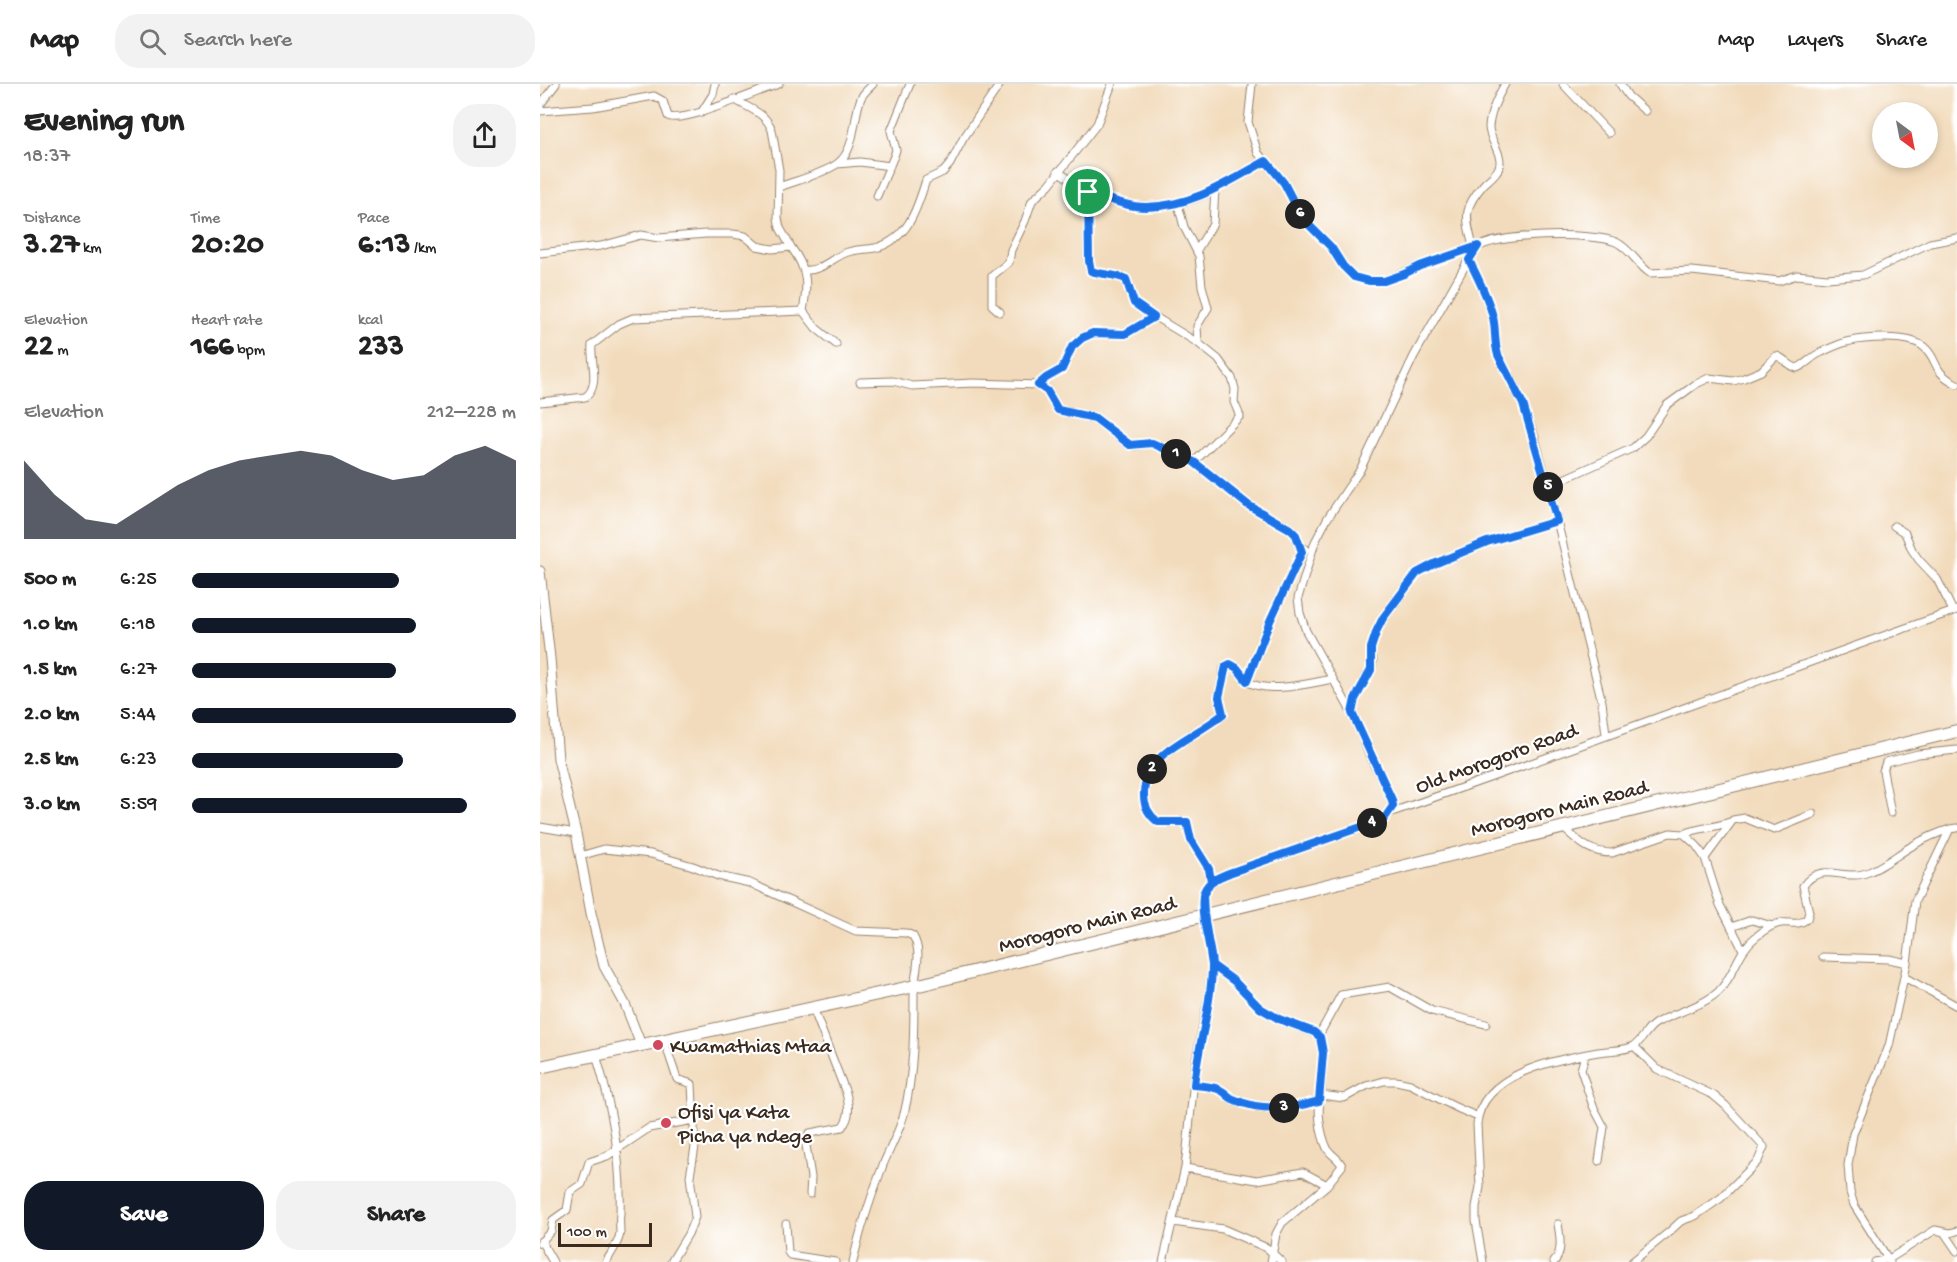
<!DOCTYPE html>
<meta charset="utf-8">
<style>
body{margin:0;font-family:"Gochi Hand",sans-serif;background:#f2f2f2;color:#222;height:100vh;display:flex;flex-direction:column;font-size:22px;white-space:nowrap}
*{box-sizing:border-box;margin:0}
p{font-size:20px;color:#767676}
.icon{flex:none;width:33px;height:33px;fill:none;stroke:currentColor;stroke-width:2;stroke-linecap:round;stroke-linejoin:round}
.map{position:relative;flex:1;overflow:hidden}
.details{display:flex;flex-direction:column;background:#fff;width:540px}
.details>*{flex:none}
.needle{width:39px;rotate:148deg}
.tools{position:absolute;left:1332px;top:18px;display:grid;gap:12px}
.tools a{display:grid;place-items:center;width:66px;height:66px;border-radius:50%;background:#fff;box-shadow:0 3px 9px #0003;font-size:30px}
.scale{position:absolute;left:18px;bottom:15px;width:94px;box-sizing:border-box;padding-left:6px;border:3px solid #3b2a1e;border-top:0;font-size:16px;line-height:21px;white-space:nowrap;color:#3b2a1e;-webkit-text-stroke:4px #fff;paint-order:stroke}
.pin{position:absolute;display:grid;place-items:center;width:51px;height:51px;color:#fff;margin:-26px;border:3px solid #fff;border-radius:50%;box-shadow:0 2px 6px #0007}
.km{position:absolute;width:30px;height:30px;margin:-15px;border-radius:50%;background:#222;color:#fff;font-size:16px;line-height:30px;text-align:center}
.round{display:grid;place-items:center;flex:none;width:63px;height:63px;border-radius:24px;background:#f2f2f2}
.summary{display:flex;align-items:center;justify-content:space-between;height:102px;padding:0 24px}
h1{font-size:33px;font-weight:700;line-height:45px}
.figures{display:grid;grid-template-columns:repeat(3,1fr);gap:9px;height:102px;padding:6px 24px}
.figures div{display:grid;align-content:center}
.figures b{font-size:30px;font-weight:700}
.figures small{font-size:16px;font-weight:400}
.figures p{font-size:16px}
.chart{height:168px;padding:12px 24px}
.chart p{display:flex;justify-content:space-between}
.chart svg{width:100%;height:108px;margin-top:6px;fill:#111827;opacity:.7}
.button{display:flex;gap:12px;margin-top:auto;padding:12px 24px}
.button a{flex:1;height:69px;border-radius:24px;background:#111827;color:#fff;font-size:24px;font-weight:700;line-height:69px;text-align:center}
.button a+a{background:#f2f2f2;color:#222}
ul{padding:0 24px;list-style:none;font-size:20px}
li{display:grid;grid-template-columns:96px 72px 1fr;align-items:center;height:45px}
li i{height:15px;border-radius:8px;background:#111827}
header{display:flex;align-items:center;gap:36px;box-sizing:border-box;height:84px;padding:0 30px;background:#fff;border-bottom:2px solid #e0e0e0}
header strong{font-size:28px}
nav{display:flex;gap:33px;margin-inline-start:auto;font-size:21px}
.search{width:420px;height:54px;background:#f2f2f2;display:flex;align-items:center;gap:15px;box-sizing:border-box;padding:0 21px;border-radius:24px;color:#767676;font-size:22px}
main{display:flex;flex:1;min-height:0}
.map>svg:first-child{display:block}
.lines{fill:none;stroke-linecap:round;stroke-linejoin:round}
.street-casing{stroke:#96826d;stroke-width:9}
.secondary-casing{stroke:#96826d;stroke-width:11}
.highway-casing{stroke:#96826d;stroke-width:14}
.street{stroke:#fff;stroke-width:7}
.secondary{stroke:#fff;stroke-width:9}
.highway{stroke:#fff;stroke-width:12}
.route-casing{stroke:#fff;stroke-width:12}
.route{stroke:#1a73e8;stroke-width:8}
.poi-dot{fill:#d1495b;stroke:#fff;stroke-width:2}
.labels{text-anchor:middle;stroke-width:4.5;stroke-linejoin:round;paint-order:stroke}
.street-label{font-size:21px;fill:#3b2a1e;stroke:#fff}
.poi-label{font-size:21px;fill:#3b2a1e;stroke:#fff;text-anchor:start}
</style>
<header>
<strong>Map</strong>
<div class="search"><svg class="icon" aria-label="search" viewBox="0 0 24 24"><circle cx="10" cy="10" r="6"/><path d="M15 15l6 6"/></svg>Search here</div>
<nav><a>Map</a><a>Layers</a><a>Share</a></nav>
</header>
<main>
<section class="details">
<div class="summary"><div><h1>Evening run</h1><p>18:37</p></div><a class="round"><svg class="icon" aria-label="share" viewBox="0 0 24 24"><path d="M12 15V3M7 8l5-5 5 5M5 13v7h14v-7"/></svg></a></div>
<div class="figures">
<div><p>Distance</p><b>3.27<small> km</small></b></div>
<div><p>Time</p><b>20:20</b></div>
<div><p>Pace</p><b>6:13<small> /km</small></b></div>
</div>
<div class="figures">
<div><p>Elevation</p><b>22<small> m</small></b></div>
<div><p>Heart rate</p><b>166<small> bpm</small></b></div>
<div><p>kcal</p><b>233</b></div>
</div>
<div class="chart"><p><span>Elevation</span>212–228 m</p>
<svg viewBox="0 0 160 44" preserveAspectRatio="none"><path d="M0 44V12L10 26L20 36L30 38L40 30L50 22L60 16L70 12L80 10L90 8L100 10L110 16L120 20L130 18L140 10L150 6L160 12V44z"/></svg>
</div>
<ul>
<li><b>500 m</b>6:25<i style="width:64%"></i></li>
<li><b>1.0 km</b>6:18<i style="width:69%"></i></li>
<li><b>1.5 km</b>6:27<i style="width:63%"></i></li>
<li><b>2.0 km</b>5:44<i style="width:100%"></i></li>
<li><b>2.5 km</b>6:23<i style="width:65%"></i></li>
<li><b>3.0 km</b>5:59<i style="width:85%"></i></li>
</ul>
<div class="button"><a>Save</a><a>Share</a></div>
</section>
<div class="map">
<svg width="1417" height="1178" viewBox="0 0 1417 1178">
<rect width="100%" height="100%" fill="#fff"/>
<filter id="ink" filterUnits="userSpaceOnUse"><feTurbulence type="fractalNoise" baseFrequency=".0167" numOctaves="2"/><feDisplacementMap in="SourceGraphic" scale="12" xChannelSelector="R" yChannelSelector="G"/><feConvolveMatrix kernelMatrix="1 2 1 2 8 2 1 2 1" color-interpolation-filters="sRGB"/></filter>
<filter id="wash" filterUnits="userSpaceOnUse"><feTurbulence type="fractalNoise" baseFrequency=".008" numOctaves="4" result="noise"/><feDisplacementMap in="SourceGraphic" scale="24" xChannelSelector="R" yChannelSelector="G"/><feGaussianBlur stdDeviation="1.35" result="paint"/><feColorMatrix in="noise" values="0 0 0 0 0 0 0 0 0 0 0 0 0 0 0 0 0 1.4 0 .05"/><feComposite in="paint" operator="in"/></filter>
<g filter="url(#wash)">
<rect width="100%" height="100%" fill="#f2dbbc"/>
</g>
<g filter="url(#ink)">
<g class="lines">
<defs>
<path id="street" d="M712,0L708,38L718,69L744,99L768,140L791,163L803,182L814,193L829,197H844L880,182L938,162
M1023,0L1069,49
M1080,0L1088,12L1105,27
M194,15C209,25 225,28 232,46L239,86L238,134L240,144L251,163
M0,21L16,0
M0,27L53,23L114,12L123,17L128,32C140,41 220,6 239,0
M161,29L173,10L175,0
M297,80L320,78L350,82
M518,87C564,123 615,134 669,109C688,100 707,87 726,77
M239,103C258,96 280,91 297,80C316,67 313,33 321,14C323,9 329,4 333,0
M548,108V177L551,187C563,191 574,191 586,195L592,215L597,222L658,259
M337,112L354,72L356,66L351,47L370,0
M640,119L639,124L644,143L659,172L662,202L668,224L657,242L658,259L678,275L692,294L695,305L694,318L700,332L654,378
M933,163C926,133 922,125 944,100C949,95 957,90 959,83C964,71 949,56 949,43C950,30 958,12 965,0
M657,166L673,140L675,105
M0,169L61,162L101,151L119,154L166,150H193L205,152L217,162L232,165L251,163C268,186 268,200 263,227
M929,176L941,200L953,233L958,271L983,320L995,354L1017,437L1062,618L1066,650
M264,186C279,188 290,176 303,170C313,165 325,166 335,164C368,156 377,125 386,96L403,88L410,80L423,55L460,0
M460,228L452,221V192L469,178L471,166L485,137L492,117L509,101L557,40L572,0
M320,298L353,297L372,302L433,299L498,301L507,307L518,326L555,334L587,360L594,362L612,359L654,378L708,421L750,445L756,451L762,468
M498,301L522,285L532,263L542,254L553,249L585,250L614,233
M0,318L45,313C61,303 50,276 52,261L79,240L93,234L263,227L276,244L296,260
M1008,402L1093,364L1106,352L1127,321L1156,300L1169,294L1193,297L1204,294L1221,287L1236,272C1244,273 1248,282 1257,284C1266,281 1271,273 1280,269C1288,265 1297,261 1306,258C1324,254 1369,250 1384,263C1400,277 1390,287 1417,300
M1354,442L1365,449L1372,466L1379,476L1397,495L1413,527
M707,597L730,537L762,468L766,465
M812,629L815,615L831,586L833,577L831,564L837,546L843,535L877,489L894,480L947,458L1017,437
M849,729L853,722L849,709L832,677L812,629L766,547L760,529L758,514L775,458L787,435L820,386L874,272L934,166C950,149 1055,148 1076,158C1091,165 1097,181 1110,189L1152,187L1239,197L1257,191L1287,194L1323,191L1390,159L1417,154
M1351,729L1343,687L1346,678L1378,670L1417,666
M0,743L36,749
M1022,743C1039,757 1048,769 1072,769L1130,749L1144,750L1156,761L1165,774L1180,821L1203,866
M1144,750C1159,743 1175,744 1190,738
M40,772L64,765L111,770L153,782L178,792L210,799L316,847L366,849L373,852C383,869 375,888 374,906C374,947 374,990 364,1030C359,1048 350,1064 343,1081C331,1113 320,1144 313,1178
M1165,774L1193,736L1205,734L1234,746L1273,730
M671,797L669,785L651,756L647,738H618C594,720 604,687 624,670C642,655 665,645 683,630L679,613L684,584L688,581L694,582C699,586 702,593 707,597C726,611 771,599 793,595
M1191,843L1212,836L1232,842
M1283,873L1349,875L1367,879
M672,881L694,897L720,924L739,935L779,951L783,969L781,1011L804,1014L826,1002L844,997H856L870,1000L915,1023L938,1033
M1364,893L1417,922
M779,951L801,911L850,903L892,927L946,940
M124,956L137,995L152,1000L155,1063L150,1092L155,1133L148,1150L131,1178
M56,971C72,1023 82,1075 80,1130C79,1136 80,1143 80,1149C79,1159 71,1169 66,1178
M1045,971L1041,986L1053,1022L1064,1043L1059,1077
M654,1001C662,1002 675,1002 682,1007C686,1009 688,1013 693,1015C721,1028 751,1025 779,1017
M645,1084L717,1096L763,1088L787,1101
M270,1110L271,1093L265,1055L270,1049L302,1043C311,1033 309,1021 306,1009L273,924
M633,1138L683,1145L727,1164L742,1178
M246,1140L248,1168L250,1171L295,1178
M1404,1148L1417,1167
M1,1157L13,1178
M0,1159L11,1147L13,1136L27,1126L30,1108L42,1100L49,1078L67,1072L109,1044L154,1036
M623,1178L645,1084L656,976L669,910L672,881L664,830L663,811L671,797L689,789L825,742L844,735L849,729C1039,664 1227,592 1417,526
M731,1178L736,1150L742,1139L787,1101L802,1082C799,1074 790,1071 787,1064C780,1049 777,1026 781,1011
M943,1178L936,1137V1123L940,1103L937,1040C941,989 1018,975 1058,968C1069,966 1085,967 1094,962C1103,956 1107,944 1116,939C1136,928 1161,923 1178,908C1195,892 1196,868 1217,852C1223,847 1233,840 1241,839C1251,838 1258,842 1267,835L1269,828L1263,802C1281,777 1300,796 1323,790C1341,785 1356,771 1372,762C1384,755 1397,749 1410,745
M1014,1178C1023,1168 1020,1152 1018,1140
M1092,1178L1129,1148L1141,1137L1155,1132L1181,1114L1218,1077L1224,1063L1185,1021L1173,1011L1117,985L1094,962
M1335,1178L1349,1175L1395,1146L1410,1149L1417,1147
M1350,1178L1314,1121L1310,1108L1308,1081L1313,1050L1349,962L1367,879L1375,817L1410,745L1417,744"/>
<path id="secondary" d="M0,487L10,574L18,675L36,749L51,829L64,882L85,920L101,961"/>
<path id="highway" d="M0,983L375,902L1417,647"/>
</defs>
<use href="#street" class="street-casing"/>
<use href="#secondary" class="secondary-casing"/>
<use href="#highway" class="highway-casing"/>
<use href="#street" class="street"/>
<use href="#secondary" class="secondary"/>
<use href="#highway" class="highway"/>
</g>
</g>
<g class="lines" filter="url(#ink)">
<defs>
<path id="route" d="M548,108L549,177L551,187C563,191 574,190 586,195L594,219L614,233L585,250L553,249L542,254L532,263L522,285L506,294L498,301L507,307L518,326L555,334L590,361L612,359L654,378L708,421L750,445L756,451L762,468L730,537L707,597L697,584L690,580L686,582L679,613L683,630C665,645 642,655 624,670C604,687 594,720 618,738H647L651,756L669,785L671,797L663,811L664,830L672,881L694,897L720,924L739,935L774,948L780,953L783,969L779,1017C751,1025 721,1028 693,1015C688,1013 686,1009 682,1007C675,1002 662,1002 654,1001C658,962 672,919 672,881C671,859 660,835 663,812C665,798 677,794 689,789L844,735L853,722L852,716L812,629L815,615L831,586V564L837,546L843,534L877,489L894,480L947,458L1017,437L983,320L958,271C954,258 956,246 953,233C948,213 938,194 929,176L938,162L880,182L864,190L844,197H829L814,193L803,182L791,163L768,140L759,128L744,99L726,77C688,98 651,123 606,123C587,123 566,114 548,108"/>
</defs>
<use href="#route" class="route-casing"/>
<use href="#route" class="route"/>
</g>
<g class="poi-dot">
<circle cx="118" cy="961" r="6"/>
<circle cx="126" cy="1039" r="6"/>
</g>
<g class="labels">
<g class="street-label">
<text transform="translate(956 673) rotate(-20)" y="7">Old Morogoro Road</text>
<text transform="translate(1019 723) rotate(-14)" y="7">Morogoro Main Road</text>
<text transform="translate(547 839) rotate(-14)" y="7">Morogoro Main Road</text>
</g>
<g class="poi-label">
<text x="130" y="968">Kwamathias Mtaa</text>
<text x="138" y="1034">Ofisi ya Kata<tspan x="138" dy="24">Picha ya ndege</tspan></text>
</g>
</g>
</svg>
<div class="tools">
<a><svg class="needle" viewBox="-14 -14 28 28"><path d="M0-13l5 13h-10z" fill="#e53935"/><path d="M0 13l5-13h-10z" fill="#767676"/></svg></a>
</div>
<div class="scale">100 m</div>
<div class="pin" style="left:548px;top:108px;background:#1e9e55"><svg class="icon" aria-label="arrive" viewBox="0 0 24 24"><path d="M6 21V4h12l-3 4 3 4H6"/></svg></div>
<b class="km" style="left:636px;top:370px">1</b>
<b class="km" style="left:612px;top:685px">2</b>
<b class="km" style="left:744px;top:1024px">3</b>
<b class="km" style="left:832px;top:739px">4</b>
<b class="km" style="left:1008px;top:403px">5</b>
<b class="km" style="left:760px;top:130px">6</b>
</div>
</main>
